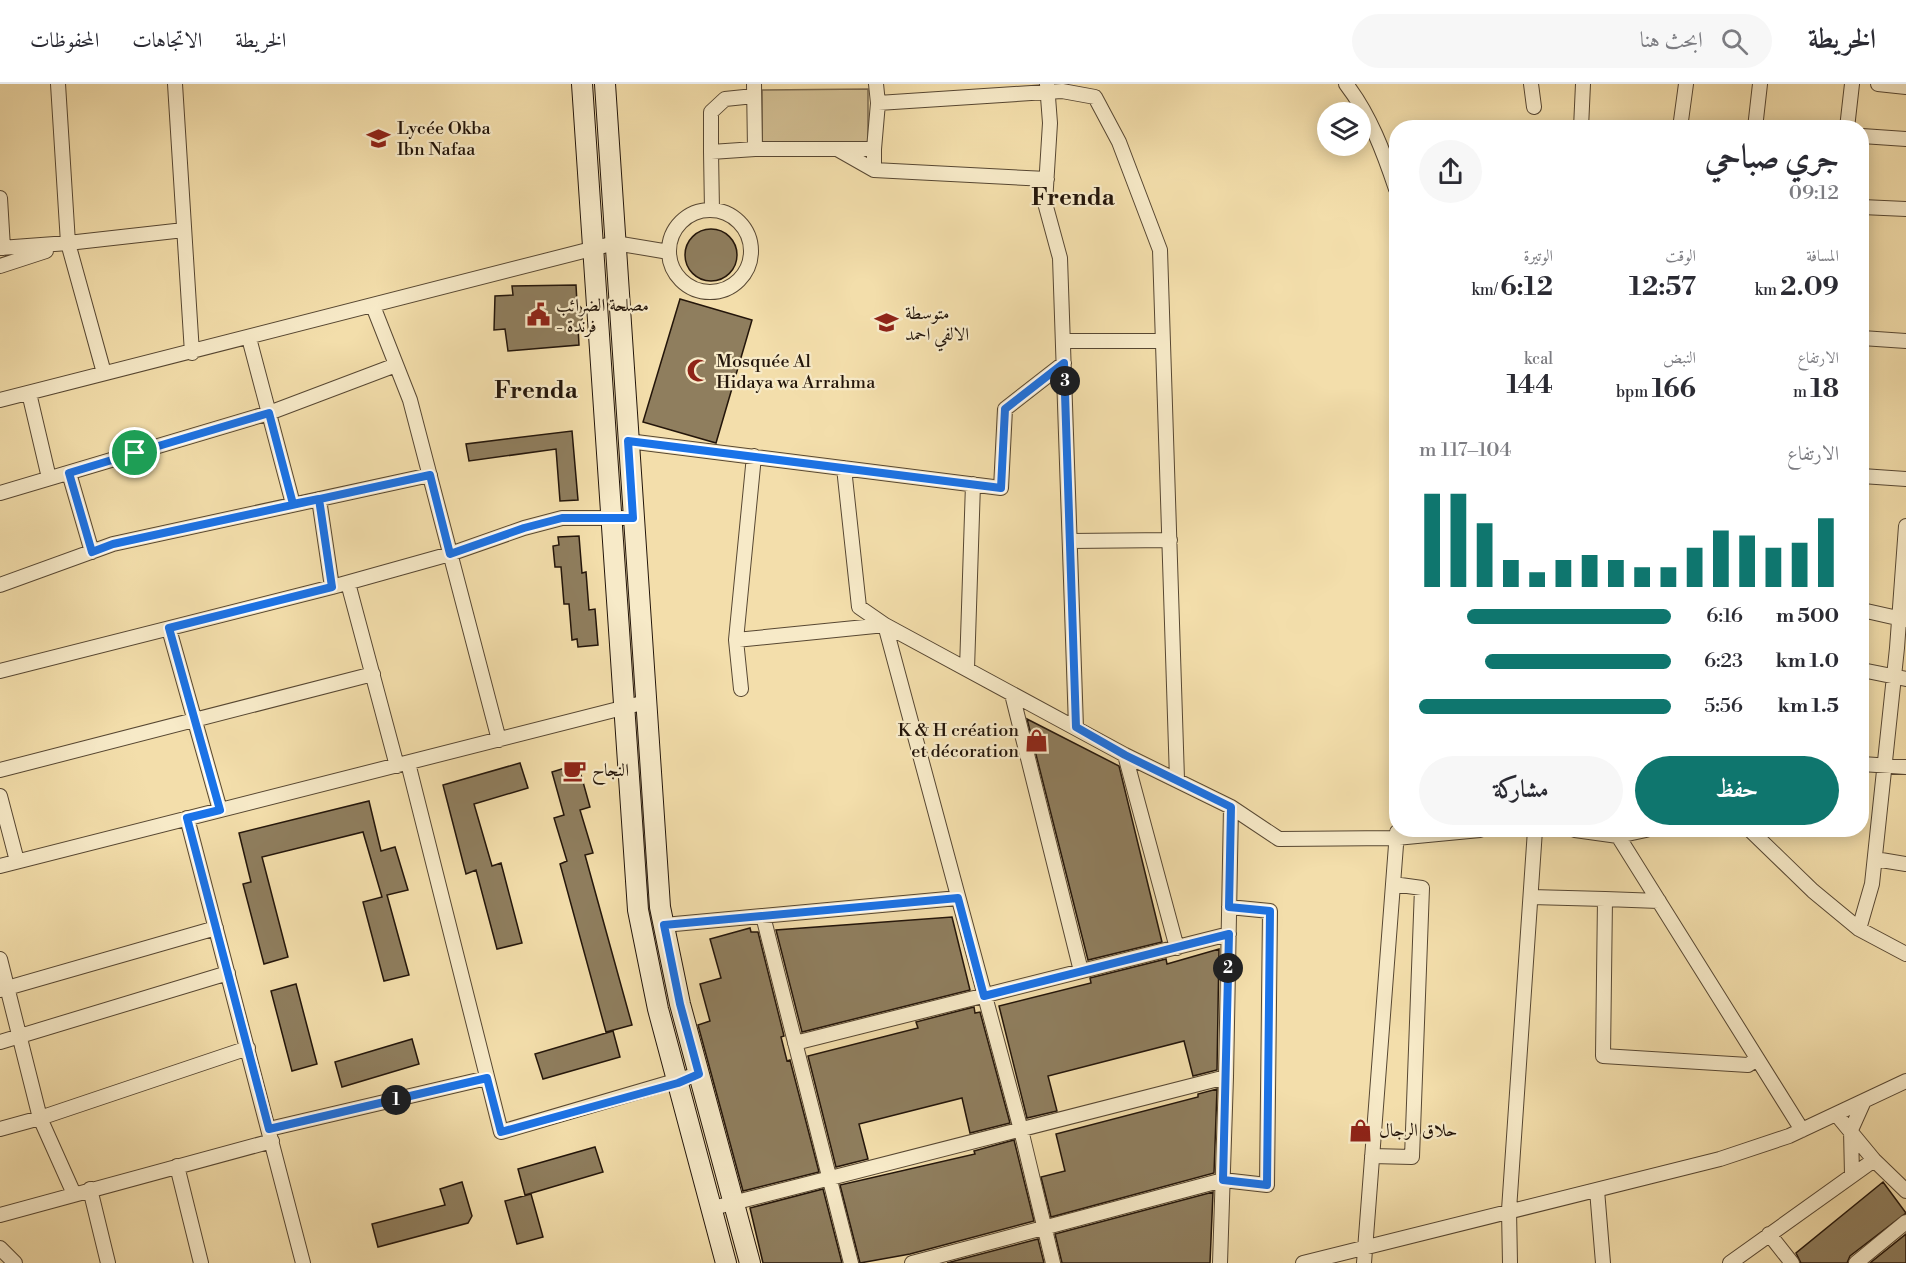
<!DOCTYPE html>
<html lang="ar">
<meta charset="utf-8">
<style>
body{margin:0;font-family:"Libre Bodoni",Amiri,serif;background:#f7f7f7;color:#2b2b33;direction:rtl;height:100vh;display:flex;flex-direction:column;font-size:22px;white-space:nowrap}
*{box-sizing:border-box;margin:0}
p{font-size:20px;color:#7c7c81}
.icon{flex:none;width:33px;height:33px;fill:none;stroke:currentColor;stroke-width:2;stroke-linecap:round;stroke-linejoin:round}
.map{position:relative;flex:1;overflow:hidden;direction:ltr}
.side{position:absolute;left:1389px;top:36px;width:480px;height:717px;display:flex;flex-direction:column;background:#fff;border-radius:24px;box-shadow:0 3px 15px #0003;direction:rtl}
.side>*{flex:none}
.buttons{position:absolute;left:1317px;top:18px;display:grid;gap:12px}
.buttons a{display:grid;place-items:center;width:54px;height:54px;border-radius:50%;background:#fff;box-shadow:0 3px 15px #0003;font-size:30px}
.pin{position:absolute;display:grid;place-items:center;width:51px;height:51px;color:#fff;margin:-26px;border:3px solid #fff;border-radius:50%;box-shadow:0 2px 6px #0007}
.km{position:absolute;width:30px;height:30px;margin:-15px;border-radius:50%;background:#222;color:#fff;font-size:16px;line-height:30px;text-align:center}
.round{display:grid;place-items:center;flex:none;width:63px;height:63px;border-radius:32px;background:#f7f7f7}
.headline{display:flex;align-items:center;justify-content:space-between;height:102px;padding:0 30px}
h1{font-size:33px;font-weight:800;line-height:45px}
.metrics{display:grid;grid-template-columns:repeat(3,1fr);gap:9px;height:102px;padding:6px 30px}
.metrics div{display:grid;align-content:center}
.metrics b{font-size:26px;font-weight:800}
.metrics small{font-size:16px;font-weight:400}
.metrics p{font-size:16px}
.chart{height:168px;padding:12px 30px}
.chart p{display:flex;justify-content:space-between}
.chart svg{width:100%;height:108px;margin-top:6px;stroke:#0f766e;stroke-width:6}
.cta{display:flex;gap:12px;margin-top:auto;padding:12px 30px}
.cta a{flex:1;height:69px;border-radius:36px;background:#0f766e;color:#fff;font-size:24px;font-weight:800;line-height:69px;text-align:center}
.cta a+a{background:#f7f7f7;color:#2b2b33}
ul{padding:0 30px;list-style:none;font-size:20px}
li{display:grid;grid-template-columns:96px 72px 1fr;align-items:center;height:45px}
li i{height:15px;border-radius:8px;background:#0f766e}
header{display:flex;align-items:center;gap:36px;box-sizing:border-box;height:84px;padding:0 30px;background:#fff;border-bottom:2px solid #e1e1e2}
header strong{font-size:28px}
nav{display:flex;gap:33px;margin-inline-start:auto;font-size:21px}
.search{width:420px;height:54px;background:#f7f7f7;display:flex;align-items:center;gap:15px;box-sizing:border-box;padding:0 21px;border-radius:33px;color:#7c7c81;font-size:22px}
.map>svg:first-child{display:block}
.green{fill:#d0bc90;stroke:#7a684d;stroke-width:1.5}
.building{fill:#8f7e5e;stroke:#23150a;stroke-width:1.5}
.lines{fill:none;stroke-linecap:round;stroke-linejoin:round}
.street-casing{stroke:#574732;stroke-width:16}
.secondary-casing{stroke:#23150a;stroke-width:22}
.street{stroke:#f7eac8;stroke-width:14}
.secondary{stroke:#f7eac8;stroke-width:20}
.route-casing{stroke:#fff;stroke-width:12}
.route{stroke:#1a73e8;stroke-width:8}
.labels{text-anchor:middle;stroke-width:4.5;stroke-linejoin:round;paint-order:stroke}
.poi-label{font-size:18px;fill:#23150a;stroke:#f7eac8;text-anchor:start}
.district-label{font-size:24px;font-weight:bold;fill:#23150a;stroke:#f7eac8}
</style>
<header>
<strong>الخريطة</strong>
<div class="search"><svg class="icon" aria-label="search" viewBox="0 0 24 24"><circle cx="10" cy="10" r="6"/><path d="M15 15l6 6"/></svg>ابحث هنا</div>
<nav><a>الخريطة</a><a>الاتجاهات</a><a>المحفوظات</a></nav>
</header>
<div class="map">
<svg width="1906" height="1179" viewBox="0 0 1906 1179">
<rect width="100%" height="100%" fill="#f3deab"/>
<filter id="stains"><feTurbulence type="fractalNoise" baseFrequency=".00333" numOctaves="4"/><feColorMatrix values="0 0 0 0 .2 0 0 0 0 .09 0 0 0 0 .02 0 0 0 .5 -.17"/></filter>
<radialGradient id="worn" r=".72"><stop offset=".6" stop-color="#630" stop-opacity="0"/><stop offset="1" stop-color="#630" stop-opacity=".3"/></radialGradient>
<path class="green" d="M868,5V61L762,62V6Z"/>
<path class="building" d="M685 171a26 26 0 1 1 52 0a26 26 0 1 1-52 0Z
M576,201L577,219L583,226L582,237L578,243L579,261L508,267L505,245L494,246L495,212L513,211L512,202Z
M680,215L752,236L716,359L643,338Z
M572,347L578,416L560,417L556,365L469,377L466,360Z
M579,452L582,489L586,488L589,526L595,525L598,561L578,563L577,555L572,556L569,520H564L561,483H555L553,462L559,461L558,453Z
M1027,635L1119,682L1162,858L1088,876Z
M520,679L528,704L474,720L492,782L501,779L522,859L497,865L476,786L466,790L443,701Z
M578,680L590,723L580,726L593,769L585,771L632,941L606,948L560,780L567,777L554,734L564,731L552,688Z
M369,717L381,767L395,763L408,806L387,811L409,891L384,897L363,818L382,813L363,748L262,773L288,873L264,880L243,800L251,798L239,749Z
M952,833L970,906L802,948L776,846Z
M750,844L751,848H758L784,952L781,953L787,977L790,976L819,1088L743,1107L698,941L710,937L700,900L721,894L710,855Z
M1219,865L1217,986L1193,992L1184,957L1048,992L1057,1027L1027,1034L999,922L1091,899L1090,894L1166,875L1167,880Z
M296,900L317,980L292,987L271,907Z
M974,923L975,929L980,928L1010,1039L970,1049L962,1014L859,1040L868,1075L836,1083L808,972L918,944L916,938Z
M613,947L620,973L543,995L535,970Z
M412,955L419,980L342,1003L335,978Z
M1217,1005L1214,1089L1051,1133L1041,1093L1065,1087L1056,1050L1198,1013V1010Z
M1014,1056L1034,1137L910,1170L860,1179L840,1101L975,1070L974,1067Z
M595,1063L603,1088L525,1111L518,1085Z
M462,1098L472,1132L468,1139L378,1163L372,1140L445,1121L440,1105Z
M1883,1098L1906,1129L1850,1172L1847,1179H1801L1796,1169Z
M823,1105L842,1179H763L750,1124Z
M1213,1108L1210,1179H1062L1055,1150Z
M531,1110L543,1153L517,1160L505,1117Z
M1906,1150V1179H1870Z
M1038,1155L1044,1179H947Z"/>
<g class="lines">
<defs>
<path id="street" d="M58,0L68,159L104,289
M175,0L192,269
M1047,0L1050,39L1045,119L1060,174L1076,643
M1346,0C1370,31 1384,69 1396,105
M1531,0L1534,23
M1878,0L1906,3
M878,19L1062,7L1095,13L1119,58L1160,166L1177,695
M1581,44L1583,0
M1657,44H1701
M1680,44L1686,0
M1755,44L1760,0
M1847,44L1852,0
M1862,52L1906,55
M755,65H874V86
M837,65L874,86L1047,95
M874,65L878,19L876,0
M711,68V28L725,15L754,12
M0,114L3,164
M1862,123L1906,125
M712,126L711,68L755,65L754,0
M669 167a41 41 0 1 1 82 0a41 41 0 1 1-82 0Z
M0,164L68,159L184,146
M0,182L46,167
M373,222L410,316L499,656
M249,254L293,420
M1862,254L1906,257
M1063,257H1163
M29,309L49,394
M0,316L615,159L669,168
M628,357L1001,404L1005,325L1064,279
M844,384L859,523L885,541L1021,1046L1053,1179
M69,389L92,468
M1862,392L1906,395
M0,409L269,329L396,281
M319,415L332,503
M1070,457L1170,456
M348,499L397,682
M0,501L113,460L430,391
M1862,526L1906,536
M169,545L220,726
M736,556L885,541L1125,671L1231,723L1279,755L1396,754L1480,746
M967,585L973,400
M1862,586L1906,595
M0,587L332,503L450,470L524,444L562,434H633
M741,605L736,556L754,372
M1012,610L1081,887
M1125,671L1177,864
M408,679L501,1048L699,990
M1862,680L1906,683
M0,686L373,590
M0,712L17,777
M187,734L303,1179
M1575,746L1618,752L1646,746
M1750,746L1813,807L1859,845L1906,870
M1618,752L1802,1046
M1875,775L1906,780
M0,782L646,618
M1531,813L1605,815L1603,972L1748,981L1757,975
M1605,815L1659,817
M763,832L851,1179
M664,841L958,814
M1859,845L1872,800L1897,564L1906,442
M0,875L40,1034L74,1110
M0,906L216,844
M0,958L228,889
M795,959L1229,850
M1836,1030L1874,1076L1906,1107
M0,1045L40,1034L248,964
M269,1045L487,994
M1372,1072L1412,1073L1422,804L1393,800
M177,1082L201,1179
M1852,1091L1851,1046L1864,1017
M90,1105L108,1179
M1597,1106L1603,1179
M713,1124L1226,993
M0,1131L272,1057
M1769,1150L1792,1179
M0,1164L15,1179
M912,1179L1223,1096L1267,1101L1270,827L1229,823
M1220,1179L1226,993L1231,723
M1303,1179L1720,1075L1789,1052L1906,997
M1364,1179L1397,748
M1510,1179L1509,1126L1535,746
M1730,1179L1874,1076
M1856,1179L1906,1138"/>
<path id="secondary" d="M582,0L638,826L658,925L726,1179
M605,0L660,823L680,920L750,1179"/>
</defs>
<use href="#street" class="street-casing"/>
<use href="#secondary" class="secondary-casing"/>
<use href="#street" class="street"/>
<use href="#secondary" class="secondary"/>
</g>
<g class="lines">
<defs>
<path id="route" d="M135,369L269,329L293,420L319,415L332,503L169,544L220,726L187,734L269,1045L487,994L501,1048L678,999L699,990L680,920L664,841L958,814L984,912L1229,850L1223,1096L1267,1101L1270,827L1229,823L1231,723L1125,671L1076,643L1064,279L1005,325L1001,404L628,357L633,434H562L524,444L450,470L430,391L113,460L92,468L69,389L135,369"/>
</defs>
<use href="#route" class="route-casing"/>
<use href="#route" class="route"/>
</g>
<defs>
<symbol id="school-bare" viewBox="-9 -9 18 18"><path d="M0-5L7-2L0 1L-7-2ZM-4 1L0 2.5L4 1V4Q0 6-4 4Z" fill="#8f2418" stroke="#f7eac8" stroke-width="2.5" paint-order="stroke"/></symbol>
<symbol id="civic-bare" viewBox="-9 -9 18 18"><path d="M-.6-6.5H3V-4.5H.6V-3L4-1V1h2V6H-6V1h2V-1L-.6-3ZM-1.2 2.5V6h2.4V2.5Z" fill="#8f2418" stroke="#f7eac8" stroke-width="2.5" paint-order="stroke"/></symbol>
<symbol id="mosque-bare" viewBox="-9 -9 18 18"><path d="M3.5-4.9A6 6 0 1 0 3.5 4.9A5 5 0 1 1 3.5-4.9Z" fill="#8f2418" stroke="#f7eac8" stroke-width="2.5" paint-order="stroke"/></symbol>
<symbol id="shop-bare" viewBox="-9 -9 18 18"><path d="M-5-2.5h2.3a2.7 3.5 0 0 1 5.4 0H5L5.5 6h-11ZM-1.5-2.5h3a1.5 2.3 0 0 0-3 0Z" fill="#8f2418" stroke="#f7eac8" stroke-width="2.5" paint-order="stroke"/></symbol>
<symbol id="cafe-bare" viewBox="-9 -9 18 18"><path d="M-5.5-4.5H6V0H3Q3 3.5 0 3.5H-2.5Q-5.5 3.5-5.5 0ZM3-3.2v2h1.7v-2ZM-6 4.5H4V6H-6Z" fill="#8f2418" stroke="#f7eac8" stroke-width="2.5" paint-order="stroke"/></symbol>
</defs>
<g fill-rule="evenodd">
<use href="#school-bare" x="362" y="38" width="33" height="33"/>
<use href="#civic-bare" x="522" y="214" width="33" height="33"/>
<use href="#school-bare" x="870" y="222" width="33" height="33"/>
<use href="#mosque-bare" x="682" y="270" width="33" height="33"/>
<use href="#shop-bare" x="1020" y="640" width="33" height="33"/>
<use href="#cafe-bare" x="558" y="670" width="33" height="33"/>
<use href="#shop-bare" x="1344" y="1030" width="33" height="33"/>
</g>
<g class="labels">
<g class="poi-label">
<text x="397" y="50">Lycée Okba<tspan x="397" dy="21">Ibn Nafaa</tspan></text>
<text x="556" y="227">مصلحة الضرائب<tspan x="556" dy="21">- فرندة</tspan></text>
<text x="905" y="235">متوسطة<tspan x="905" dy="21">الالفي احمد</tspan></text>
<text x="716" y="283">Mosquée Al<tspan x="716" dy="21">Hidaya wa Arrahma</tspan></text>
<text x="1019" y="652" text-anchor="end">K &amp; H création<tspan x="1019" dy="21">et décoration</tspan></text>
<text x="592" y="692">النجاح</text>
<text x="1379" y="1052">حلاق الرجال</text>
</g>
<g class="district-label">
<text x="1073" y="121">Frenda</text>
<text x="536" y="314">Frenda</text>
</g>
</g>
<rect width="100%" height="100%" filter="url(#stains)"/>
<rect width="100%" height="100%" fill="url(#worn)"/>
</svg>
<div class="buttons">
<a><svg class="icon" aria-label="layers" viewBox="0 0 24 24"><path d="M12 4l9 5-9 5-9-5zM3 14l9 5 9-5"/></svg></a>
</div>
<div class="pin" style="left:135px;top:369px;background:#1e9e55"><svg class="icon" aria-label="arrive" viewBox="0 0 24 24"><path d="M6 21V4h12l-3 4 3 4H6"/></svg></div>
<b class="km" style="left:396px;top:1016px">1</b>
<b class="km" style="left:1228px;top:884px">2</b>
<b class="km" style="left:1065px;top:297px">3</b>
<section class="side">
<div class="headline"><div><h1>جري صباحي</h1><p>09:12</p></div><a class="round"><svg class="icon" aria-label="share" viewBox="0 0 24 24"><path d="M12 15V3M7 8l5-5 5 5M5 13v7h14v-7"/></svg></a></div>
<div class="metrics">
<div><p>المسافة</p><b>2.09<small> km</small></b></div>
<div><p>الوقت</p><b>12:57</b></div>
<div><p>الوتيرة</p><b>6:12<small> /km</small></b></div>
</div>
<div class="metrics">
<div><p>الارتفاع</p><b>18<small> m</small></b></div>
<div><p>النبض</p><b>166<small> bpm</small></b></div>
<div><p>kcal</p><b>144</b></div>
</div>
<div class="chart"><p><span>الارتفاع</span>104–117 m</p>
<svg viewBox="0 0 160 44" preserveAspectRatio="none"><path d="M5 44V6M15 44V6M25 44V18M35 44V33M45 44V38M55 44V33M65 44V31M75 44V33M85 44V36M95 44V36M105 44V28M115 44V21M125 44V23M135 44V28M145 44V26M155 44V16"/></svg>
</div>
<ul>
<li><b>500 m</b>6:16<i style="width:81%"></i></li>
<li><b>1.0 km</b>6:23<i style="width:74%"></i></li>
<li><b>1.5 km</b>5:56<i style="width:100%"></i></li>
</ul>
<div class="cta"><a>حفظ</a><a>مشاركة</a></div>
</section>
</div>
